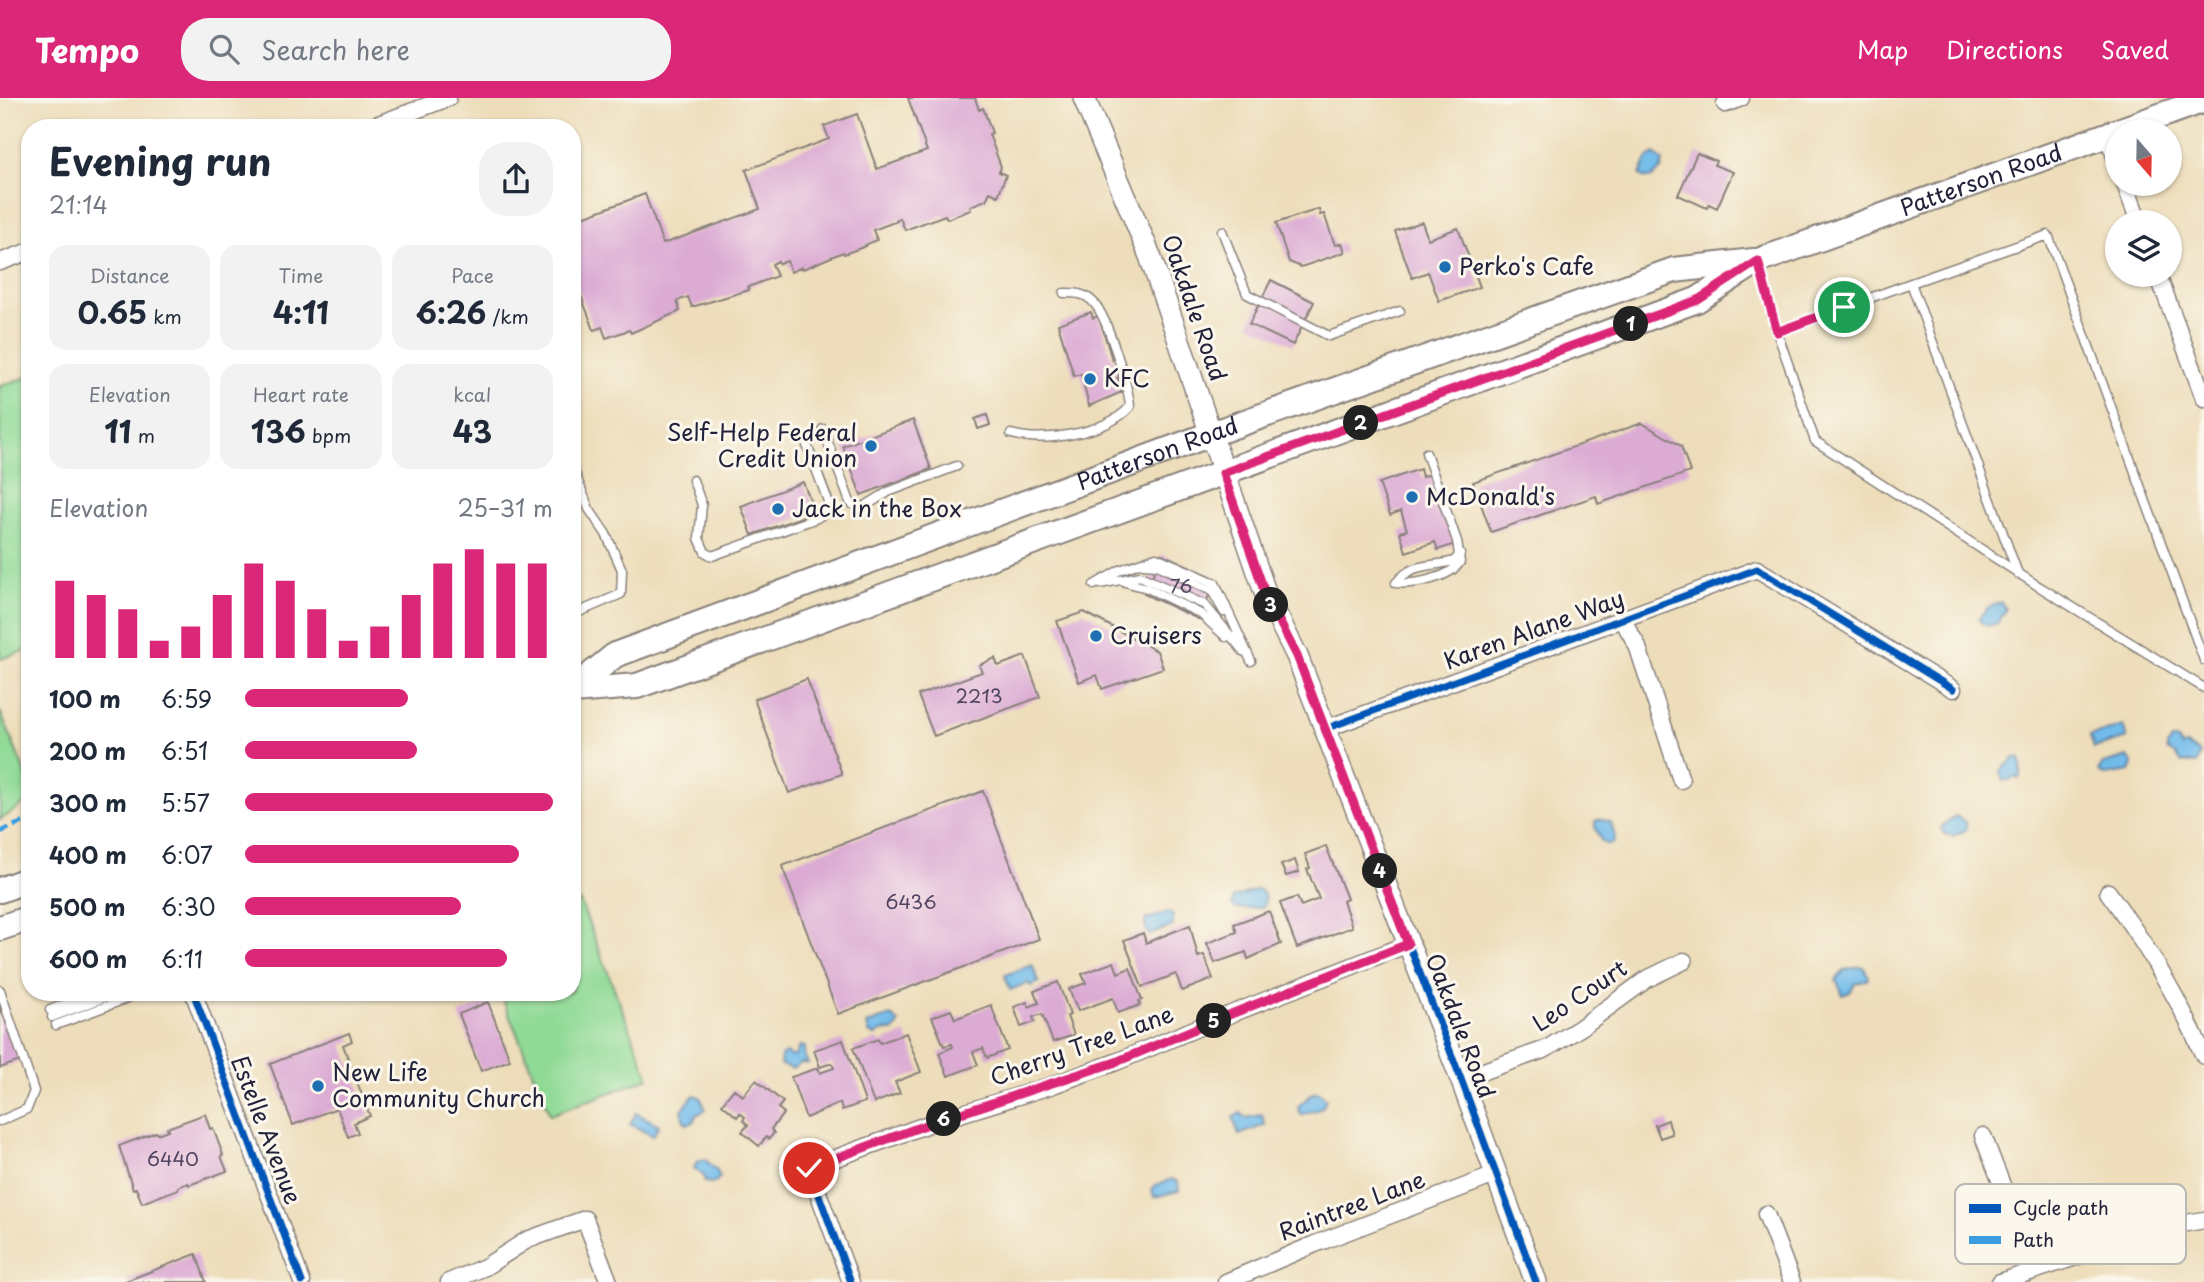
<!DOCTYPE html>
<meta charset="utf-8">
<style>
body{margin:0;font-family:"Playpen Sans",sans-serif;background:#f2f2f3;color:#1f2937;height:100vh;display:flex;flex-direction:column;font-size:26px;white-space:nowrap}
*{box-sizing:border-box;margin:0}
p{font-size:23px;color:#747a83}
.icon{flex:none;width:38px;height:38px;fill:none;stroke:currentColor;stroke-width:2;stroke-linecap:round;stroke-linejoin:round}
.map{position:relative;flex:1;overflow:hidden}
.panel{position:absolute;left:21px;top:21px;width:560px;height:882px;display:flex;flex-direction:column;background:#fff;border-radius:28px;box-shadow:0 2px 5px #0004}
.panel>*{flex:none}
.needle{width:46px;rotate:160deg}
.tools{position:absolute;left:2105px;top:21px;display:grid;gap:14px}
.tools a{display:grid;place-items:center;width:77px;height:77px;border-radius:50%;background:#fff;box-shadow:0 2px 5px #0004;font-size:35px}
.pin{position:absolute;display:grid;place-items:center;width:60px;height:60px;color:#fff;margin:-30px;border:4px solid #fff;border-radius:50%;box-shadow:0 2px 7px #0007}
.km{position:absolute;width:35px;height:35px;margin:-18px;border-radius:50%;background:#222;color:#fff;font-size:19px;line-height:35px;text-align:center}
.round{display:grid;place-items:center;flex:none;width:74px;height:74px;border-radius:28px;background:#f2f2f3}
.head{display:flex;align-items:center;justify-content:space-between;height:119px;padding:0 28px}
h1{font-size:38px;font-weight:700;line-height:52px}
.metrics{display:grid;grid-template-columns:repeat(3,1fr);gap:10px;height:119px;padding:7px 28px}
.metrics div{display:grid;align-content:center;border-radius:18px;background:#f2f2f3;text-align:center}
.metrics b{font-size:30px;font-weight:700}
.metrics small{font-size:19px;font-weight:400}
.metrics p{font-size:19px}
.chart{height:196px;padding:14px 28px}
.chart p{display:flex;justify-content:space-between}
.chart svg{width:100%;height:126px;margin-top:7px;stroke:#db2777;stroke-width:6}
ul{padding:0 28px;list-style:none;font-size:23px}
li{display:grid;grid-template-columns:112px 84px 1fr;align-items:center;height:52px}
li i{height:18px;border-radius:9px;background:#db2777}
header{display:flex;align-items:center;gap:42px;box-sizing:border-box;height:98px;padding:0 35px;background:#db2777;color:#fff}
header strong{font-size:33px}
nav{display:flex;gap:38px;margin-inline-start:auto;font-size:24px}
.search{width:490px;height:63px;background:#f2f2f3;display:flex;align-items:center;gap:18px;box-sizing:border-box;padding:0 24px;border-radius:28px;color:#747a83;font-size:26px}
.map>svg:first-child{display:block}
.green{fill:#90da96;stroke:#597e68;stroke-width:2}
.water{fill:#71bbea;stroke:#4a6e92;stroke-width:2}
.building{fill:#dcabd4}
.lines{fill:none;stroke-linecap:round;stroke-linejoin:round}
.lane-casing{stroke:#88807a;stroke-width:11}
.street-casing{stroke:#88807a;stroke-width:19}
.secondary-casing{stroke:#88807a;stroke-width:24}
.primary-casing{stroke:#88807a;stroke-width:28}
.lane{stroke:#fff;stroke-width:8}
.street{stroke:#fff;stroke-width:16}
.secondary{stroke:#fff;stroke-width:21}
.primary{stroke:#fff;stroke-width:24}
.quiet{stroke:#3c9ce2;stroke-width:5;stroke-dasharray:10 5;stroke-linecap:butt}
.cycleway-casing{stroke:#fbf7ec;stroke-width:11}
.cycleway{stroke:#0057b8;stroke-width:7}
.route-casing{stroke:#fff;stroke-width:14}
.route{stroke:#db2777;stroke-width:9}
.poi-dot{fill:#1f6fb2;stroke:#fbf7ec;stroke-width:2.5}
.labels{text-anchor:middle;stroke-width:6;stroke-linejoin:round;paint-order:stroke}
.number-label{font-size:19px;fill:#504461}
.street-label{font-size:23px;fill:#22223b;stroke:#fbf7ec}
.poi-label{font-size:23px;fill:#22223b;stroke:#fbf7ec;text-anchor:start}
.key{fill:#fbf7ec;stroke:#bab7b7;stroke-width:2}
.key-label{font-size:19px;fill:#22223b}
</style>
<header>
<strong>Tempo</strong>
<div class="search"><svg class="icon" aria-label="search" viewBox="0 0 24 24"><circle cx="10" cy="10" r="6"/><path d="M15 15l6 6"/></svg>Search here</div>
<nav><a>Map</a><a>Directions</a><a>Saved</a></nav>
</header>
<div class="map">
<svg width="2204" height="1184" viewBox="0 0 2204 1184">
<rect width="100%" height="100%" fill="#fbf7ec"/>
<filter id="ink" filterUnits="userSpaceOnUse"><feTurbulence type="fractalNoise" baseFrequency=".0143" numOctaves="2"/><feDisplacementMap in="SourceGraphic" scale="14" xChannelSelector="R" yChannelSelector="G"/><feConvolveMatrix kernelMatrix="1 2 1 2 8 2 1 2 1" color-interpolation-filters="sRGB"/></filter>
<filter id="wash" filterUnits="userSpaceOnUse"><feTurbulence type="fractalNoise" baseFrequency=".00686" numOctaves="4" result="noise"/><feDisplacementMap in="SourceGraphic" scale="28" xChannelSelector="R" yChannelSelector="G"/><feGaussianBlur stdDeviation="1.57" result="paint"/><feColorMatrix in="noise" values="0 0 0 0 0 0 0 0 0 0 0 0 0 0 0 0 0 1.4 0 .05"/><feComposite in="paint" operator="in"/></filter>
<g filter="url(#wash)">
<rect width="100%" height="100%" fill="#edddba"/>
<path class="green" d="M30,278V551L0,561V288Z
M0,613L30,687V702L0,722Z
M580,803L649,980L550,1017L500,894H572V806Z"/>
<path class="water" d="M1655,56L1663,63L1661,71L1652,80H1645L1640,77L1647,61Z
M2001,504L2006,511L1998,525L1988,528L1982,525L1979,520L1987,510Z
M2123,628L2127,640L2094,650L2090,638Z
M2172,642H2177L2182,649L2186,647L2199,654L2200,658L2197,665H2182L2176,657L2167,652V648Z
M2128,659L2133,666L2130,673L2105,677L2100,675L2099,672L2103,666Z
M2014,660H2019L2021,663V677L2018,681L2014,679L2010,683H2003L2000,674Z
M1956,718L1966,724V732L1953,738L1944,736L1941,730Z
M1600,721L1611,724L1615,740L1613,745L1608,747L1602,744L1595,729V723Z
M1258,791C1265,795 1267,802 1263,809L1237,811L1232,808L1233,800Z
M1168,814L1173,817V828L1149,837C1144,827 1146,831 1145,822Z
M1032,867L1039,884L1031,888L1028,885L1010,892L1005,877Z
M1859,869L1864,870L1869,879L1867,882L1855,886L1850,894L1843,897L1836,882L1845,872Z
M891,918L899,924L897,930L893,933L884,932L875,938L869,935L867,926Z
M800,948L805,949L804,956L808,966L801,965L793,971L780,967L781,958L786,955L790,958H795Z
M1315,994L1320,995L1326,1001L1322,1010L1301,1017L1298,1008Z
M694,997L700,999L706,1012L696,1017L693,1024L687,1026L683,1021L682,1012Z
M636,1015L659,1027L653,1038L630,1026Z
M1241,1015L1246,1020L1262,1017L1265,1027L1239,1037L1233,1019Z
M705,1061L717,1073L720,1079L714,1085L705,1084L703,1077L694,1070L697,1064Z
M1172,1081L1178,1084L1179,1093L1154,1099L1152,1092L1155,1087Z"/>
<g id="blocks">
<path class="building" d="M908,0H975L979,12L983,10L992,35L989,36L1001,69L999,74L1006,77L998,98L990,94L986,102L970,108L971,112L947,121L945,117L905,132L900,120L897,121V123L873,132L877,142L865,147L866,148L844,156L843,154L803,171L802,169L791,174L787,163L779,166L778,163L772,166L777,178L748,189L749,192L692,209L688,199L677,203L680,213L631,235L629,232L606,240L602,229L594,232L572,174V123L645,96L663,146L760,111L746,72L829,41L824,28L857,16L877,71L927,53Z
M1697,55L1716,63L1714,67L1733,74L1717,110L1709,106L1707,110L1678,97Z
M1319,111L1320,117L1324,116L1335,147L1342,145L1345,154L1301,169L1289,164L1276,125Z
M1422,124L1428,141L1458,130L1480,189L1439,203L1428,174L1412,180L1395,133Z
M1271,182L1314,204L1293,247L1249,226Z
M1091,214L1093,220L1099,218L1112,262L1115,261L1121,278L1117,280L1122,294L1089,308L1081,276L1074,278L1058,226Z
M987,317L990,327L978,331L975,321Z
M913,322L931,371L861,397L843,348Z
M1642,325L1681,348L1690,374L1598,406L1596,398L1491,434L1473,384Z
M1420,371L1422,379L1431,376L1455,446L1438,452L1435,444L1406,454L1400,434L1407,432L1401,413L1390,417L1379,385Z
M803,384L815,414L752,437L741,408Z
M1162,456L1217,481L1198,521L1144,496Z
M1084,514L1157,553L1163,570L1102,591L1097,577L1079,584L1057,523Z
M1025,558L1040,599L934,638L918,597L982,574L979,567L995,560L998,568Z
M807,581L842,676L789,695L754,601Z
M983,693L1039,841L838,916L782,768Z
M1326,748L1347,801L1343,803L1352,829L1297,850L1280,805L1297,799L1301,808L1319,801L1307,771L1310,770L1305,756Z
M1295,762L1299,774L1286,778L1281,767Z
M1269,813L1281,846L1248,861L1246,854L1215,865L1207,845L1237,834L1234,826Z
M1190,827L1198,859L1204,857L1213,881L1182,893L1176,876L1142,889L1124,842L1143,835L1146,845Z
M1114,864L1118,875L1130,870L1142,902L1139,903L1140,907L1118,915L1113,900L1078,913L1069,891L1086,885L1082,876Z
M1058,884L1070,917L1067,918L1074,937L1053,944L1042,916L1033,919L1035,924L1021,929L1014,909L1027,904L1029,909L1039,905L1034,893Z
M488,904L510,962L481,973L459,916Z
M0,906L20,963L0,970Z
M991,907L1008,952L987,960L983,950L973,954L978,967L948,978L939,955L953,949L952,946L944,948L932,919L951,912L955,921Z
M349,935L352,943L343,947L370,1018L354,1025L358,1035L348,1039L337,1010L293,1027L270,966Z
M906,935L921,974L895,984L900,995L874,1005L853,950L878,941L880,945Z
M843,942L865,1004L842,1012L840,1005L806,1020L791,979L818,970L820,975L834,970L832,965L820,969L814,952Z
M756,982L783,1004L778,1010L784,1015L771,1031L774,1035L769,1041L766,1039L759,1048L742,1034L748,1027L743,1022L745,1019L740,1015L737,1019L722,1006L734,991L743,998Z
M205,1016L210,1031L213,1030L223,1057L221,1058L227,1073L189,1087L188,1085L178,1089V1091L142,1105L136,1090L133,1091L119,1048L156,1034L157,1036L168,1032L167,1030Z
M1668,1022L1672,1036L1660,1040L1655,1027Z
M196,1156L206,1184H123Z"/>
</g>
</g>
<g filter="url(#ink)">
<use href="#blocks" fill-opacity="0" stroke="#88807a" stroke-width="2"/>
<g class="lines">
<defs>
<path id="lane" d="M1222,133L1247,196L1329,238L1400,213
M1759,166L1777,234L1815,343L2035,486L2204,590
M1777,234L1911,185
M823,331L850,404L856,409L862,410L888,394L957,368
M1011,336C1044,345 1105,336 1130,309C1129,290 1107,218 1094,205C1085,195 1076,195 1064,195
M572,368L589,411L606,436L622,472L621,496L572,517
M693,382L702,407L699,440L705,454L712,458L817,420L826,414L828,403L804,339
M1143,466L1157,467L1212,493L1224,514
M2018,476L1911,185L2048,137L2204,562
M1125,484L1147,490L1201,516L1226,539
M1396,485C1414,487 1450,480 1460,464L1457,443L1426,355
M1396,485C1414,463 1430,470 1454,463L1460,456
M1100,486L1140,478L1205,507L1244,554
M1094,487L1120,472L1156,459L1215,485L1251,563
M572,497L579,514
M0,892L34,993L27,1011L0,1023
M50,912L96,894
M52,919L119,894
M56,927L128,900"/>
<path id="street" d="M1725,6L1741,0
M368,30L448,0
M2107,37L2118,66
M2125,86L2139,124
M0,164L30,153
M2158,177L2204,300
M1622,521L1637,547L1681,682
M1325,631L1757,471L1953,591
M2108,794C2145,845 2179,900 2204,958
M193,894L302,1184
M1461,981L1546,951L1580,930L1647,881L1684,863
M1983,1038L2035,1172
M1766,1116L1792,1184
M449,1184L485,1169L527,1142L585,1121L609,1184
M851,1184L809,1070L931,1025L1050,988L1116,964L1216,922L1408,846
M1226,1184L1315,1146L1495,1077
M2000,1184L2170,1128L2204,1122"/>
<path id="secondary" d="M1084,0L1150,158L1265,494L1297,558L1461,981L1536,1184"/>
<g id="primary">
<path id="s1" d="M572,592L615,557L1211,336L1674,172L1754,163"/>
<path id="s2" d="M572,593L637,588L1697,202L1758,163L2204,2"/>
<path d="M0,792L30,781"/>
<path d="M0,830L30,820"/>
</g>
</defs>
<use href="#lane" class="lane-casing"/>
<use href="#street" class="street-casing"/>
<use href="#secondary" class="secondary-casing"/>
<use href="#primary" class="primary-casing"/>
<use href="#lane" class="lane"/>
<use href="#street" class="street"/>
<use href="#secondary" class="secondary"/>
<use href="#primary" class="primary"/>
<path class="quiet" d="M0,734L30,721"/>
<defs>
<path id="cycleway" d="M1223,375L1265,494L1297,558L1461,981L1536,1184
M1325,631L1757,471L1953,591
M193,894L302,1184
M851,1184L809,1070L931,1025L1050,988L1116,964L1216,922L1408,846"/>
</defs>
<use href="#cycleway" class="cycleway-casing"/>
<use href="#cycleway" class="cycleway"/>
</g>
</g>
<g class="lines" filter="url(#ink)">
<defs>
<path id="route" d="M809,1070L931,1025L1116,964L1216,922L1408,846L1297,558L1265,495L1223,375L1698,202L1758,163L1777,234L1844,209"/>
</defs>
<use href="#route" class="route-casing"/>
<use href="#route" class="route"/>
</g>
<g class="poi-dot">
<circle cx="1445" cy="169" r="7"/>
<circle cx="1090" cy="281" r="7"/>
<circle cx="871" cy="348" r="7"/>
<circle cx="1412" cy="399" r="7"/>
<circle cx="778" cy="411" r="7"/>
<circle cx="1096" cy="538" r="7"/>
<circle cx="318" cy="988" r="7"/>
</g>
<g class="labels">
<g class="number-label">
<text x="1181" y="495">76</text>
<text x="979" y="605">2213</text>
<text x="911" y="811">6436</text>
<text x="173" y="1068">6440</text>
</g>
<g class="street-label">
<text dy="8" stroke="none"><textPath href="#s2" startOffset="1503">Patterson Road</textPath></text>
<text transform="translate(1194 210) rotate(71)" y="8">Oakdale Road</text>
<text dy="8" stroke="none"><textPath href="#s1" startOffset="634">Patterson Road</textPath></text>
<text transform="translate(1534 532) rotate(-20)" y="8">Karen Alane Way</text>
<text transform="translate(1580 898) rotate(-34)" y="8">Leo Court</text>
<text transform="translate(1460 928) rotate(69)" y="8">Oakdale Road</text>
<text transform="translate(1082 948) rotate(-20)" y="8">Cherry Tree Lane</text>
<text transform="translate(266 1032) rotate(69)" y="8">Estelle Avenue</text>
<text transform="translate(1352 1108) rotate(-21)" y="8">Raintree Lane</text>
</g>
<g class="poi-label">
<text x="1459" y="177">Perko's Cafe</text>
<text x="1104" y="289">KFC</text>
<text x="857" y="343" text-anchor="end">Self-Help Federal<tspan x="857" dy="26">Credit Union</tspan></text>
<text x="1426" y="407">McDonald's</text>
<text x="792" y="419">Jack in the Box</text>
<text x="1110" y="546">Cruisers</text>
<text x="332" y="983">New Life<tspan x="332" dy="26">Community Church</tspan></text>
</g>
</g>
<rect x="1955" y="1086" width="231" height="80" rx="10" class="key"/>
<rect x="1969" y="1106" width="32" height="9" fill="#0057b8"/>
<rect x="1969" y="1138" width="32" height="8" fill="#3c9ce2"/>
<g class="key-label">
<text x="2013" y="1117">Cycle path</text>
<text x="2013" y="1149">Path</text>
</g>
</svg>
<div class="tools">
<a><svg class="needle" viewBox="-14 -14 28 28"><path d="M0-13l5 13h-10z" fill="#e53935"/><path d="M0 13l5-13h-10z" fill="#747a83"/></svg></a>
<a><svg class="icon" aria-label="layers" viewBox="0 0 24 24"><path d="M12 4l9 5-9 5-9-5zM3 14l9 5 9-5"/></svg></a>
</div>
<div class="pin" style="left:1844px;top:209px;background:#1e9e55"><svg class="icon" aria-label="arrive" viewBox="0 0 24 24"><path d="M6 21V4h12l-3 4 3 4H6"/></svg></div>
<div class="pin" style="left:809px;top:1070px;background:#d93025"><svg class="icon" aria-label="check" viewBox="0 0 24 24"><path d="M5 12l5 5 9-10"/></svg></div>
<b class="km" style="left:1631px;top:226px">1</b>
<b class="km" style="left:1361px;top:325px">2</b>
<b class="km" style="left:1271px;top:507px">3</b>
<b class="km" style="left:1380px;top:773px">4</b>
<b class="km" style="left:1214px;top:923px">5</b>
<b class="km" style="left:944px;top:1021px">6</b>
<section class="panel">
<div class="head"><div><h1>Evening run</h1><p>21:14</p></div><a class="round"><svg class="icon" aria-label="share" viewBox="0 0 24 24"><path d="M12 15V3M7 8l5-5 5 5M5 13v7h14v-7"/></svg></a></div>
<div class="metrics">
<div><p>Distance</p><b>0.65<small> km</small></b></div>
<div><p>Time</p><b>4:11</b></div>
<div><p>Pace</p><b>6:26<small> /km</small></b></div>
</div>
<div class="metrics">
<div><p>Elevation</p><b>11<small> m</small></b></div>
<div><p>Heart rate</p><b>136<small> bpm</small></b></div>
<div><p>kcal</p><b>43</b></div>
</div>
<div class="chart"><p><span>Elevation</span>25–31 m</p>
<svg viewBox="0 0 160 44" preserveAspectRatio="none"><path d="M5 44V17M15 44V22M25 44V27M35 44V38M45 44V33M55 44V22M65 44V11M75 44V17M85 44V27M95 44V38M105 44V33M115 44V22M125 44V11M135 44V6M145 44V11M155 44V11"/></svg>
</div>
<ul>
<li><b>100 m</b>6:59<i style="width:53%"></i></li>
<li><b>200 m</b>6:51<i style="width:56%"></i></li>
<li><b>300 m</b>5:57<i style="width:100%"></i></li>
<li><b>400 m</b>6:07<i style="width:89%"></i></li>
<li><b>500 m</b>6:30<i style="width:70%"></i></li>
<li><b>600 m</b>6:11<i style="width:85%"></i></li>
</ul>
</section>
</div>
